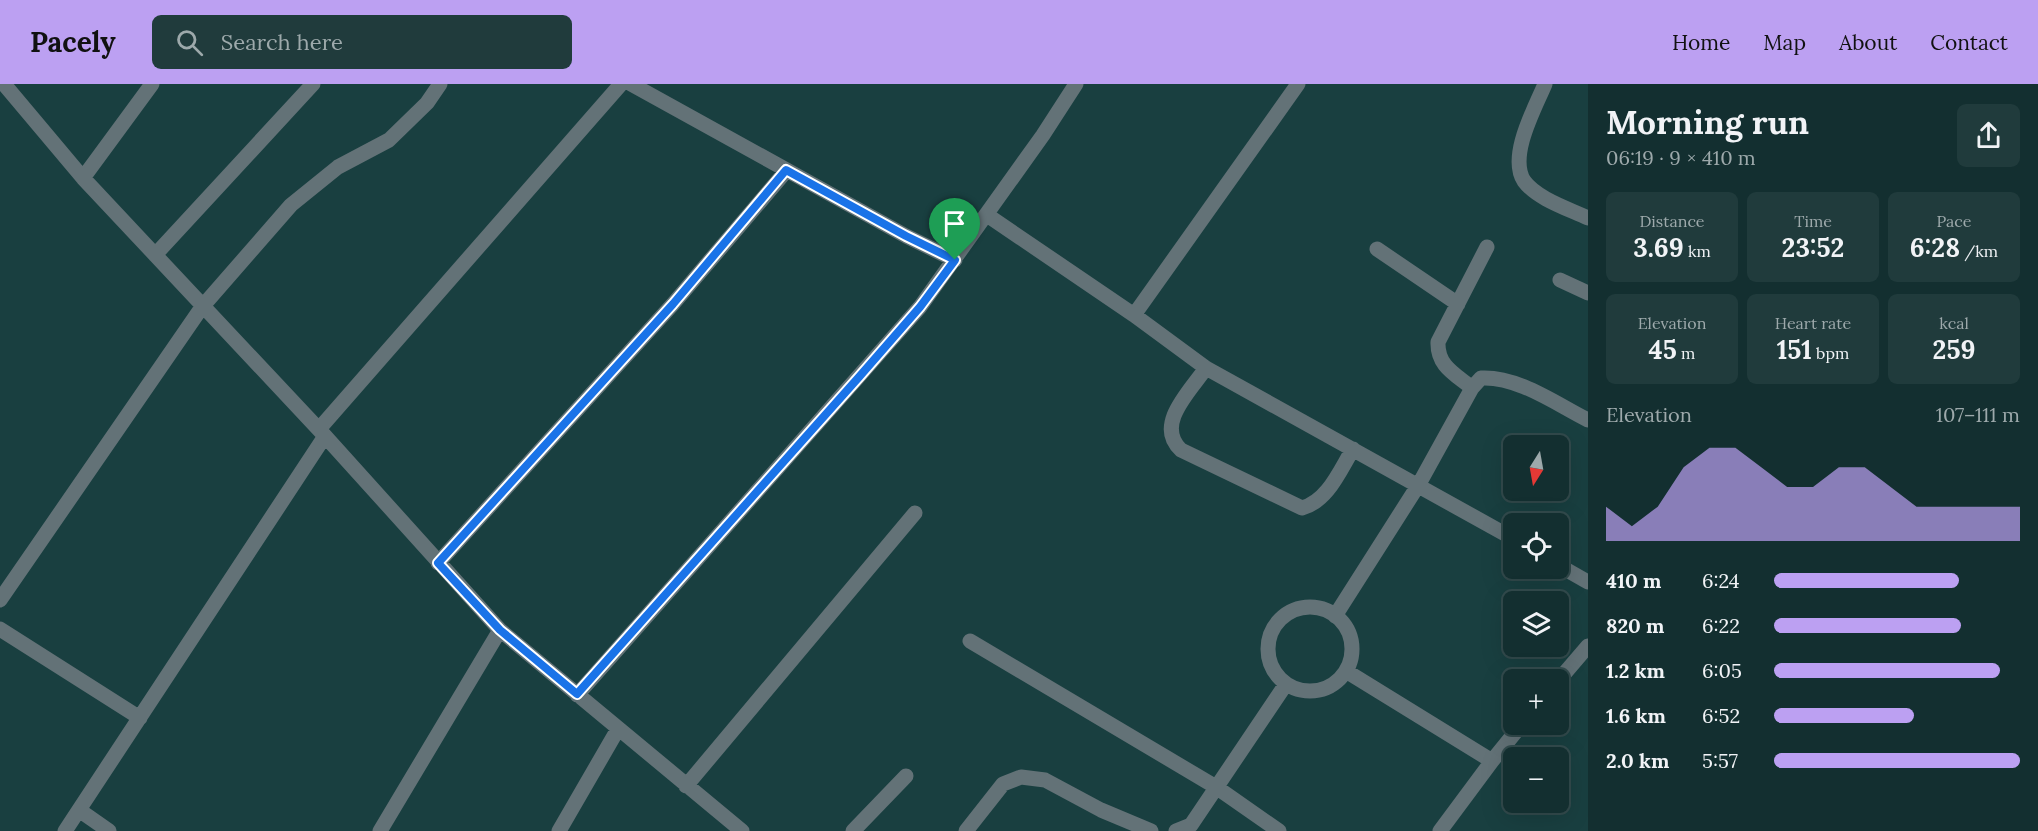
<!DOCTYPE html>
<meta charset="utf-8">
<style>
body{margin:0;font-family:Lora,serif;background:#203b3c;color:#f1f3f6;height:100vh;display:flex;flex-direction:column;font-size:22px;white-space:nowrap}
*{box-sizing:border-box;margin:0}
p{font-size:20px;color:#9da9ab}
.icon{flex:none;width:33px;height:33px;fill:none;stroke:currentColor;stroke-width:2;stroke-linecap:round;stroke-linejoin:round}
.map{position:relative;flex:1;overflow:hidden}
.side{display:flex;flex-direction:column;background:#132f30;width:450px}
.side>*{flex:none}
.needle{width:39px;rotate:191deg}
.tools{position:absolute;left:1503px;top:351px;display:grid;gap:12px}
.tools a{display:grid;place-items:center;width:66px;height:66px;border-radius:9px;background:#132f30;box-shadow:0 6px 24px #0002,0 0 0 2px #324a4c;font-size:30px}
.pin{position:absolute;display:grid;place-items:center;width:51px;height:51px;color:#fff;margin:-62px -26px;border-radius:50% 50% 50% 0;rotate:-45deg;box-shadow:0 0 6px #0007}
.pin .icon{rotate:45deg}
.round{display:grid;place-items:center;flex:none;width:63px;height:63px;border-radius:9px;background:#203b3c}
.head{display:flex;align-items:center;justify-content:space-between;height:102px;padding:0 18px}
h1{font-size:33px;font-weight:700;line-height:45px}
.metrics{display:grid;grid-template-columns:repeat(3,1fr);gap:9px;height:102px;padding:6px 18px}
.metrics div{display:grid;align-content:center;border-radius:9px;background:#203b3c;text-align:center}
.metrics b{font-size:26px;font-weight:700}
.metrics small{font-size:16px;font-weight:400}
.metrics p{font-size:16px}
.chart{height:168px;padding:12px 18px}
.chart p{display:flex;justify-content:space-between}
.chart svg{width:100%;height:108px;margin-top:6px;fill:#bca0f2;opacity:.7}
ul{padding:0 18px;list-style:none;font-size:20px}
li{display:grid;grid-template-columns:96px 72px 1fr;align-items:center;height:45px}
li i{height:15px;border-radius:8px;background:#bca0f2}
header{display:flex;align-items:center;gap:36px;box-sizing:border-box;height:84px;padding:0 30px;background:#bca0f2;color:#111}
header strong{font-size:28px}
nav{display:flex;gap:33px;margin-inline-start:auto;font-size:21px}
.search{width:420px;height:54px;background:#203b3c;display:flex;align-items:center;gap:15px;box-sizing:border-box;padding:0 21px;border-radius:9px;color:#9da9ab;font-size:22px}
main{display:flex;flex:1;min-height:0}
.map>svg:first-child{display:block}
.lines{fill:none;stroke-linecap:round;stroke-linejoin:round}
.minor{stroke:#637277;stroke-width:15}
.route-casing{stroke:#fff;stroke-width:12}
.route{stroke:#1a73e8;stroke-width:8}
</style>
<header>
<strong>Pacely</strong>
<div class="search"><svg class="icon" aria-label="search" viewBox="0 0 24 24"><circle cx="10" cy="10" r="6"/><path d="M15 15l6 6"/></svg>Search here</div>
<nav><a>Home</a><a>Map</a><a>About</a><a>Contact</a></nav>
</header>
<main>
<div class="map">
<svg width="1588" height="747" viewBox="0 0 1588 747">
<rect width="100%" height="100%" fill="#193f40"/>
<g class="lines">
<path class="minor" d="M4,0L83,94L325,352L500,546L742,747
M631,0L906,152L955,176
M1545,0C1535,24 1508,72 1524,97C1537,115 1569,125 1588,134
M83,94L152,0
M987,131L1134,231L1206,284L1514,455
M1377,165L1458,220
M155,171L313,0
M1560,196L1588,209
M1134,231L1298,0
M1206,284C1190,307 1154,341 1181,366L1302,424C1328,417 1340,386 1353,365
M1472,304C1455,290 1437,282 1438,258L1487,163
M319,345L621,0
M438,479L673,220L787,86
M1558,481L1588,498
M0,516L202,223L291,121L338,83L389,56L427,19L440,0
M1268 565a42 42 0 1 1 84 0a42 42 0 1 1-84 0Z
M1335,532L1419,400L1472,304L1481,294C1518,292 1556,320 1588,336
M0,545L140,634
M970,557L1216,703L1279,747
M1346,587L1492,677
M1558,597L1588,562
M577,611L920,223L1043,51L1076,0
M686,702L915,429
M79,726L109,747
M65,747L325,352
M380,747L500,546
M559,747L618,645
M853,747L906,692
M966,747L1003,700L1021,693L1045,696L1101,726L1151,747
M1176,747L1191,741L1286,600
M1440,747L1492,677L1522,640"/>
</g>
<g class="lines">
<defs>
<path id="route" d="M786,86L906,152L955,176L920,223L859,293L577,610L500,546L438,479L673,220Z"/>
</defs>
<use href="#route" class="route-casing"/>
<use href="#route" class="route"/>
</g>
</svg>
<div class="tools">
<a><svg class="needle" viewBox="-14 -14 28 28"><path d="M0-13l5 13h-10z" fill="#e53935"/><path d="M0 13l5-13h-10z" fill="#9da9ab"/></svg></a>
<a><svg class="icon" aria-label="locate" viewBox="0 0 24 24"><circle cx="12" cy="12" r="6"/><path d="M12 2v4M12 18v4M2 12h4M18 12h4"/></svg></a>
<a><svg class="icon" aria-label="layers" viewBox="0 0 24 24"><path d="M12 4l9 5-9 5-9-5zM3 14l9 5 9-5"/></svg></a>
<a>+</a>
<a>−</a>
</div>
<div class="pin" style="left:955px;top:176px;background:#1e9e55"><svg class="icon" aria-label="arrive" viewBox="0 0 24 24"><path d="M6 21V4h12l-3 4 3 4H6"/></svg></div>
</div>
<section class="side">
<div class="head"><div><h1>Morning run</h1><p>06:19 · 9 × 410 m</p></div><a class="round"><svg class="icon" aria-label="share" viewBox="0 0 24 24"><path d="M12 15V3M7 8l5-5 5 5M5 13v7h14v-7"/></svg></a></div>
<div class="metrics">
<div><p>Distance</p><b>3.69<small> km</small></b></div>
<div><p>Time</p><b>23:52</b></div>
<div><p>Pace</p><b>6:28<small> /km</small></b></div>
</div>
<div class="metrics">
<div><p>Elevation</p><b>45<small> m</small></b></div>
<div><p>Heart rate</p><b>151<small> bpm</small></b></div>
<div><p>kcal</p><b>259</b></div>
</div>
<div class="chart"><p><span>Elevation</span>107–111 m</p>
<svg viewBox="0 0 160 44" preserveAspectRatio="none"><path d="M0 44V30L10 38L20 30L30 14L40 6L50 6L60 14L70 22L80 22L90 14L100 14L110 22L120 30L130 30L140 30L150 30L160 30V44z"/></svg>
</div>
<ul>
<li><b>410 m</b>6:24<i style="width:75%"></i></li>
<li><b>820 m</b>6:22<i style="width:76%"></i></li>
<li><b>1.2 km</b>6:05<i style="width:92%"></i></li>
<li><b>1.6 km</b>6:52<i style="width:57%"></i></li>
<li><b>2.0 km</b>5:57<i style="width:100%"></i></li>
</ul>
</section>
</main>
